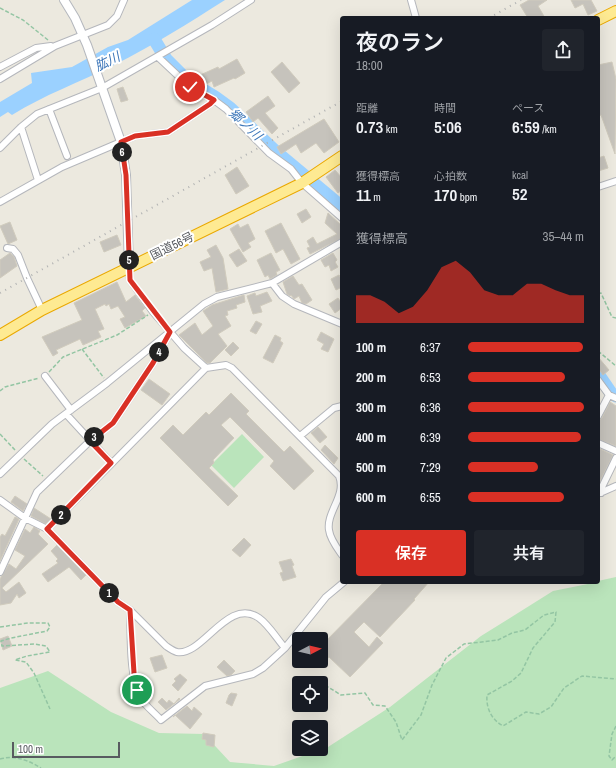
<!DOCTYPE html>
<html lang="ja">
<meta charset="utf-8">
<style>
body{margin:0;font-family:"Archivo Narrow","Noto Sans JP",sans-serif;background:#20242c;color:#f1f3f6;height:100vh;display:flex;flex-direction:column;font-size:15px;white-space:nowrap}
*{box-sizing:border-box;margin:0}
p{font-size:13px;color:#9ea1a6}
.icon{flex:none;width:22px;height:22px;fill:none;stroke:currentColor;stroke-width:2;stroke-linecap:round;stroke-linejoin:round}
.map{position:relative;flex:1;overflow:hidden}
.side{position:absolute;left:340px;top:16px;width:260px;height:568px;display:flex;flex-direction:column;background:#171b24;border-radius:4px;box-shadow:0 4px 16px #0002}
.side>*{flex:none}
.needle{width:26px;rotate:83deg}
.tools{position:absolute;left:292px;top:632px;display:grid;gap:8px}
.tools a{display:grid;place-items:center;width:36px;height:36px;border-radius:4px;background:#171b24;box-shadow:0 4px 16px #0002;font-size:20px}
.scale{position:absolute;left:12px;bottom:10px;width:108px;box-sizing:border-box;padding-left:4px;border:2px solid #585b60;border-top:0;font-size:11px;line-height:14px;white-space:nowrap;color:#585b60;-webkit-text-stroke:3px #fff;paint-order:stroke}
.pin{position:absolute;display:grid;place-items:center;width:34px;height:34px;color:#fff;margin:-17px;border:2px solid #fff;border-radius:50%;box-shadow:0 1px 4px #0007}
.km{position:absolute;width:20px;height:20px;margin:-10px;border-radius:50%;background:#222;color:#fff;font-size:11px;line-height:20px;text-align:center}
.round{display:grid;place-items:center;flex:none;width:42px;height:42px;border-radius:4px;background:#20242c}
.head{display:flex;align-items:center;justify-content:space-between;height:68px;padding:0 16px}
h1{font-size:22px;font-weight:600;line-height:30px}
.figures{display:grid;grid-template-columns:repeat(3,1fr);gap:6px;height:68px;padding:4px 16px}
.figures div{display:grid;align-content:center}
.figures b{font-size:17px;font-weight:600}
.figures small{font-size:11px;font-weight:400}
.figures p{font-size:11px}
.chart{height:112px;padding:8px 16px}
.chart p{display:flex;justify-content:space-between}
.chart svg{width:100%;height:72px;margin-top:4px;fill:#d93025;opacity:.7}
.button{display:flex;gap:8px;margin-top:auto;padding:8px 16px}
.button a{flex:1;height:46px;border-radius:4px;background:#d93025;color:#fff;font-size:16px;font-weight:600;line-height:46px;text-align:center}
.button a+a{background:#20242c;color:#f1f3f6}
ul{padding:0 16px;list-style:none;font-size:13px}
li{display:grid;grid-template-columns:64px 48px 1fr;align-items:center;height:30px}
li i{height:10px;border-radius:5px;background:#d93025}
.map>svg:first-child{display:block}
.green{fill:#bae4bb}
.water{fill:#9bd1ff}
.lines{fill:none;stroke-linecap:round;stroke-linejoin:round}
.river{stroke:#9bd1ff;stroke-width:13}
.building{fill:#c6c3bc;stroke:#d0cbbd}
.minor-casing{stroke:#b5b7bc;stroke-width:8}
.secondary-casing{stroke:#b5b8be;stroke-width:10}
.trunk-casing{stroke:#eaa800;stroke-width:12}
.path{stroke:#93c5a3;stroke-width:1.5;stroke-dasharray:4 2;stroke-linecap:butt}
.minor{stroke:#fff;stroke-width:6}
.secondary{stroke:#fff;stroke-width:8}
.trunk{stroke:#feea92;stroke-width:10}
.rail{stroke:#b1b2b2;stroke-width:2;stroke-dasharray:1 5;stroke-linecap:butt}
.route-casing{stroke:#fff;stroke-width:8}
.route{stroke:#d93025;stroke-width:5}
.labels{text-anchor:middle;stroke-width:4;stroke-linejoin:round;paint-order:stroke}
.street-label{font-size:12px;fill:#585b60;stroke:#fff}
.water-label{font-size:13px;font-style:italic;fill:#3c76b9;stroke:#fff}
</style>
<div class="map">
<svg width="616" height="768" viewBox="0 0 616 768">
<rect width="100%" height="100%" fill="#ece9df"/>
<path class="green" d="M242,434L264,457L234,488L211,465Z
M616,577V768H0V688L48,671L111,712L159,733L204,734L230,762L274,766L328,747L390,707L481,636L553,591L598,582V581Z"/>
<path class="water" d="M192,0H225C189,23 152,46 114,65C80,82 44,95 12,115L8,112L0,117V102L32,83L31,73L72,67L108,47L128,40Z"/>
<g class="lines">
<path class="river" d="M154,39L166,59L187,80L215,97L230,108L275,151L342,207
M598,374L611,393L616,396"/>
</g>
<path class="building" d="M529,0H547L538,6L545,18H528L520,5Z
M571,0H591L597,11L588,15L583,4L575,8Z
M237,59L245,73L235,79L234,78L214,87L212,81L202,86L198,76L218,67L219,69Z
M282,62L300,83L289,93L271,72Z
M612,62L616,79L615,154L601,115L598,116V65Z
M123,87L128,100L121,102L117,89Z
M268,96L275,106L265,113L278,128L272,134L258,118L253,122L246,112Z
M324,119L339,142L324,153L316,143L301,153L296,144L281,154L277,147Z
M604,156L608,168L598,171V158Z
M237,167L249,186L236,194L225,175Z
M335,170L342,178V190L338,193L326,177Z
M306,209L311,217L302,223L297,214Z
M328,213L341,225L342,238L310,254L307,248L310,247L307,241L313,237L317,244L337,234L325,223Z
M10,222L17,240L8,244L0,226Z
M281,223L300,259L291,264L283,249L276,253L265,231Z
M238,224L240,228L248,224L255,239L248,243L251,247L243,252L230,229Z
M117,235L121,245L104,252L100,242Z
M216,245L223,258L228,289L216,292L212,268L204,271L200,262L211,257L207,250Z
M239,249L247,261L237,267L229,255Z
M10,253L14,257L17,266L0,278V260Z
M271,253L280,270L276,272L277,275L270,279L268,275L265,277L257,260Z
M333,253L337,260L335,262L338,267L331,271L329,265L325,267L321,260Z
M339,275L342,281V287L336,290L331,279Z
M293,276L299,285L302,284L312,300L306,304L302,303L299,296L294,299L291,295L290,296L287,294L283,282Z
M117,282L126,302L135,295L145,308L142,311L146,316L125,328L120,319L125,317L118,306L111,309L109,304L106,306L105,304L95,309L104,329L98,331L101,337L83,345L80,339L56,350L58,353L53,356L42,337L82,320L74,303Z
M267,292L272,301L260,306L262,312L253,314L247,296L255,293L256,296Z
M244,295L245,302L236,305L237,308L227,311L228,315L225,316L231,326L218,334L227,346L210,363H207L179,335L195,323L202,335L213,326L203,311L212,305Z
M338,298L342,304V308L335,313L329,304Z
M256,321L262,324L256,334L250,331Z
M321,332L334,339L328,352L321,349L324,344L317,340Z
M275,335L281,338L280,341L283,343L273,363L263,358Z
M233,342L239,348L231,356L225,350Z
M598,357L609,370L603,375L598,368Z
M149,379L170,394L162,405L141,390Z
M231,393L249,411L246,414L284,452L290,446L314,471L294,490L270,466L274,461L230,417L221,425L234,438L213,460L214,463L209,468L238,496L228,506L160,438L173,425L183,435L206,412L209,415Z
M610,402L616,406V446L598,439V422L602,418Z
M318,427L327,437L320,443L311,433Z
M325,445L338,458L334,464L321,450Z
M598,448L613,455L598,485Z
M15,496L27,504L23,511L11,502Z
M34,508L51,519L46,524L31,516Z
M15,517L19,519L0,561V537L2,534L5,536Z
M34,527L40,531L38,534L48,544L2,588L6,592L19,582L26,593L19,598L17,594L11,603L0,605V579L9,564L16,569L25,556L15,550L25,529L30,533Z
M244,538L251,545L240,557L232,550Z
M57,545L86,575L81,580L69,567L48,582L42,574L58,563L56,561L58,559L51,551Z
M291,559L294,565L292,566L296,577L283,581L280,573L283,572L279,562Z
M384,582H429L414,599L415,600L380,637L364,622L354,632L369,647L377,637L383,643L350,677L329,657L321,666V646Z
M8,636L12,646L3,650L0,639Z
M162,655L167,668L155,672L150,658Z
M224,660L235,671L231,675L227,676L217,667Z
M180,674L187,680L178,691L172,685L176,681L174,679Z
M231,693L237,694L232,706L226,703L229,695Z
M162,698L167,703L169,700L174,704L179,698L180,699L166,710L158,702Z
M187,706L192,711L194,707L202,714L190,729L175,715L173,717Z
M203,733L215,735L214,747L206,745V740L202,739Z"/>
<g class="lines">
<defs>
<path id="minor" d="M411,0L416,18
M158,57L190,87L214,100L226,109L269,153L291,169L302,183L342,218
M0,67L36,48L51,46
M0,79L55,46L108,25L117,16L124,0
M49,109L67,156
M21,127L38,180
M0,148L21,127L37,114L102,88L212,25L251,0
M598,187L616,181
M0,202L62,167L135,136L168,132L210,104L214,100
M7,248L13,249L18,255L27,278L42,310
M129,267L130,280L153,312L184,348L206,368L226,365L232,368L339,476C347,495 326,512 329,530C330,539 337,548 342,555
M272,283L282,296L294,304L342,324
M45,376L71,410
M598,380L609,395L616,398
M66,414L111,463
M598,416L609,395
M300,436L334,408L342,406
M598,443L616,451
M0,474L52,424L107,383L204,304L217,297L272,283L342,242
M600,493L616,486
M601,493L602,487L616,458
M0,500L25,518L47,529L206,368
M47,529L118,602L130,610L166,646C169,648 173,651 177,652C202,657 228,596 259,618C269,625 277,639 285,648
M0,572L37,492L90,441L113,423L153,363L168,336
M130,610C131,634 129,676 140,697C144,705 155,713 161,720L205,686L253,674L263,668L285,648L326,597L344,582"/>
<path id="secondary" d="M64,0L75,18L87,45L121,142L126,175L129,267"/>
<path id="trunk" d="M598,20L616,11
M0,335L42,310L302,183L342,156"/>
</defs>
<use href="#minor" class="minor-casing"/>
<use href="#secondary" class="secondary-casing"/>
<use href="#trunk" class="trunk-casing"/>
<path class="path" d="M0,8L23,20L48,40
M598,294L601,293L612,317L616,318
M82,349L104,378
M598,351L616,366
M49,372L63,357L117,335L148,315
M0,391L5,387L39,378
M0,434L15,450
M24,459L43,476
M0,627L28,623H48L50,627L47,631L11,638L1,641L2,646L35,644L46,646L50,652L27,656L15,660L26,662L34,673L50,709
M320,682L341,695L365,693L373,705L385,706L396,722L402,740L421,715L432,685L446,658L464,644L498,640L512,633L525,630L544,615L556,612L555,622L533,648L521,673L512,681L487,695C486,708 491,719 503,726L526,712L539,714L551,707L564,688L582,676L616,679
M616,726L612,734L609,756L612,760L616,756
M0,759C15,755 28,760 41,768"/>
<use href="#minor" class="minor"/>
<use href="#secondary" class="secondary"/>
<use href="#trunk" class="trunk"/>
<path class="rail" d="M489,18L521,0
M0,293L342,101"/>
</g>
<g class="lines">
<defs>
<path id="route" d="M137,690L134,673L130,610L118,602L47,529L111,463L90,441L113,423L153,363L170,332L130,280L126,175L121,142L135,136L168,132L210,104L214,100L190,87"/>
</defs>
<use href="#route" class="route-casing"/>
<use href="#route" class="route"/>
</g>
<g class="labels">
<g class="street-label">
<text transform="translate(172 246) rotate(-26)" y="4">国道56号</text>
</g>
<g class="water-label">
<text transform="translate(107 61) rotate(-26)" y="5">肱川</text>
<text transform="translate(246 124) rotate(43)" y="5">郷ノ川</text>
</g>
</g>
</svg>
<div class="tools">
<a><svg class="needle" viewBox="-14 -14 28 28"><path d="M0-13l5 13h-10z" fill="#e53935"/><path d="M0 13l5-13h-10z" fill="#9ea1a6"/></svg></a>
<a><svg class="icon" aria-label="locate" viewBox="0 0 24 24"><circle cx="12" cy="12" r="6"/><path d="M12 2v4M12 18v4M2 12h4M18 12h4"/></svg></a>
<a><svg class="icon" aria-label="layers" viewBox="0 0 24 24"><path d="M12 4l9 5-9 5-9-5zM3 14l9 5 9-5"/></svg></a>
</div>
<div class="scale">100 m</div>
<div class="pin" style="left:137px;top:690px;background:#1e9e55"><svg class="icon" aria-label="arrive" viewBox="0 0 24 24"><path d="M6 21V4h12l-3 4 3 4H6"/></svg></div>
<div class="pin" style="left:190px;top:87px;background:#d93025"><svg class="icon" aria-label="check" viewBox="0 0 24 24"><path d="M5 12l5 5 9-10"/></svg></div>
<b class="km" style="left:109px;top:593px">1</b>
<b class="km" style="left:61px;top:515px">2</b>
<b class="km" style="left:94px;top:437px">3</b>
<b class="km" style="left:159px;top:352px">4</b>
<b class="km" style="left:129px;top:260px">5</b>
<b class="km" style="left:122px;top:152px">6</b>
<section class="side">
<div class="head"><div><h1>夜のラン</h1><p>18:00</p></div><a class="round"><svg class="icon" aria-label="share" viewBox="0 0 24 24"><path d="M12 15V3M7 8l5-5 5 5M5 13v7h14v-7"/></svg></a></div>
<div class="figures">
<div><p>距離</p><b>0.73<small> km</small></b></div>
<div><p>時間</p><b>5:06</b></div>
<div><p>ペース</p><b>6:59<small> /km</small></b></div>
</div>
<div class="figures">
<div><p>獲得標高</p><b>11<small> m</small></b></div>
<div><p>心拍数</p><b>170<small> bpm</small></b></div>
<div><p>kcal</p><b>52</b></div>
</div>
<div class="chart"><p><span>獲得標高</span>35–44 m</p>
<svg viewBox="0 0 160 44" preserveAspectRatio="none"><path d="M0 44V27L10 27L20 31L30 38L40 34L50 24L60 10L70 6L80 13L90 24L100 27L110 27L120 20L130 20L140 24L150 27L160 27V44z"/></svg>
</div>
<ul>
<li><b>100 m</b>6:37<i style="width:99%"></i></li>
<li><b>200 m</b>6:53<i style="width:84%"></i></li>
<li><b>300 m</b>6:36<i style="width:100%"></i></li>
<li><b>400 m</b>6:39<i style="width:97%"></i></li>
<li><b>500 m</b>7:29<i style="width:60%"></i></li>
<li><b>600 m</b>6:55<i style="width:83%"></i></li>
</ul>
<div class="button"><a>保存</a><a>共有</a></div>
</section>
</div>
